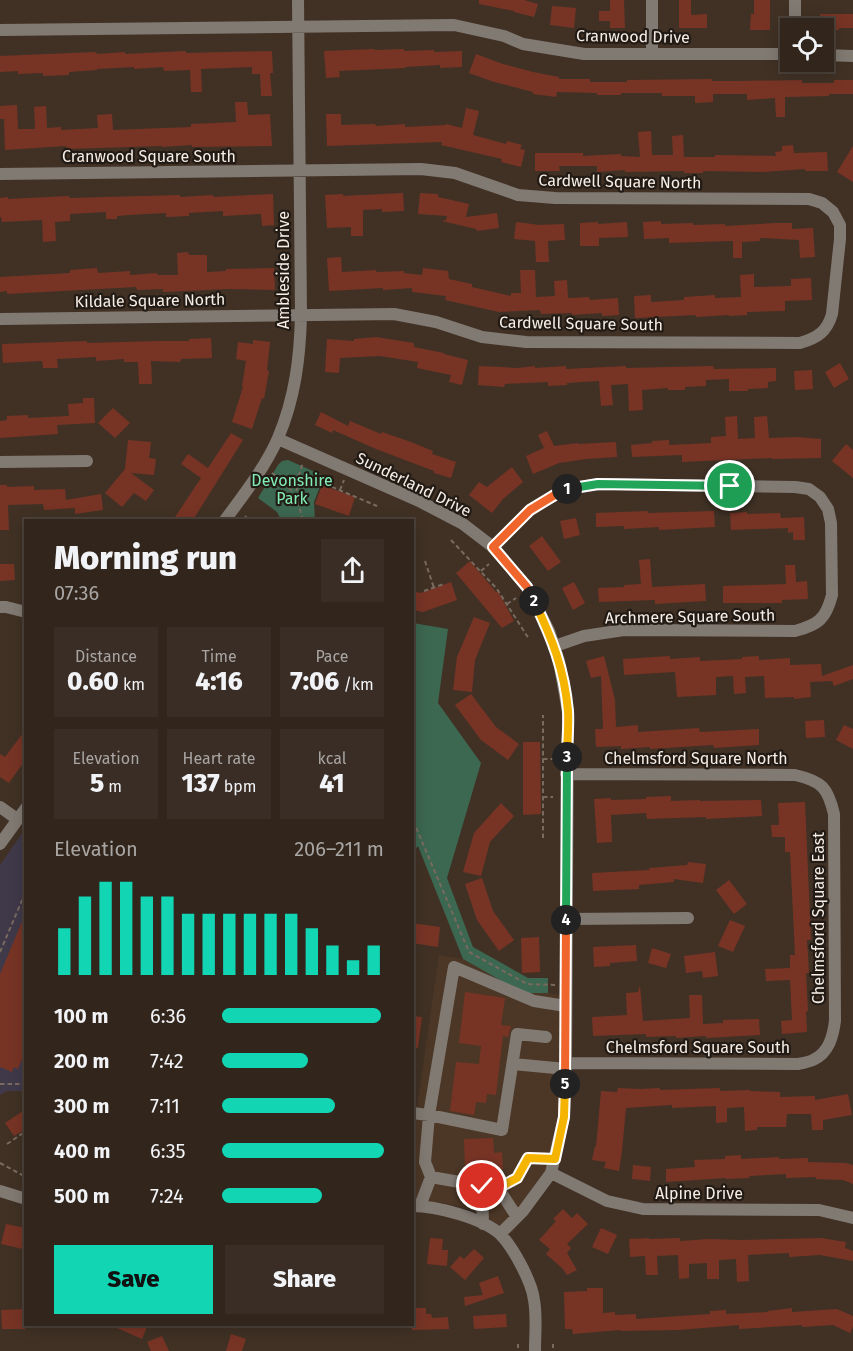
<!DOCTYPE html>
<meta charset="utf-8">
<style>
body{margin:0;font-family:"Fira Sans",sans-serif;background:#392d25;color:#f1f3f6;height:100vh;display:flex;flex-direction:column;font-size:22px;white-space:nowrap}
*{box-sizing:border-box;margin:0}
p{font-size:20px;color:#a8a5a3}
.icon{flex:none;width:33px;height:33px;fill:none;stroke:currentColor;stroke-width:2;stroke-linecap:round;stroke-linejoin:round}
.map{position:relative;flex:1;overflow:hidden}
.sheet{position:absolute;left:24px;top:519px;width:390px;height:807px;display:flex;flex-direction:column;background:#31251c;border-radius:0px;box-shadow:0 3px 15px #0003,0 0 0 2px #4c423b}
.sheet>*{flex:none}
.fabs{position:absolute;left:780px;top:18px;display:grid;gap:12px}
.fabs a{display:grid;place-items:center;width:54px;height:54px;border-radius:0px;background:#31251c;box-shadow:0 3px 15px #0003,0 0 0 2px #4c423b;font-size:30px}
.pin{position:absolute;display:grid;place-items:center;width:51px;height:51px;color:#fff;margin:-26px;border:3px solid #fff;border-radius:50%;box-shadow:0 2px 6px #0007}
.km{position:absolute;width:30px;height:30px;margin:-15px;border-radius:50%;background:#222;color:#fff;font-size:16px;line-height:30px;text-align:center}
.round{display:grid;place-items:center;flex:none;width:63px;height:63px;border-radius:0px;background:#392d25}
.headline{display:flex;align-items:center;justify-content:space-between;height:102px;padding:0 30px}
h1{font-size:33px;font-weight:800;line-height:45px}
.figures{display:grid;grid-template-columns:repeat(3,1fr);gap:9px;height:102px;padding:6px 30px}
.figures div{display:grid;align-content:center;border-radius:0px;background:#392d25;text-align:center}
.figures b{font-size:26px;font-weight:800}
.figures small{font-size:16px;font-weight:400}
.figures p{font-size:16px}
.chart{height:168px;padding:12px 30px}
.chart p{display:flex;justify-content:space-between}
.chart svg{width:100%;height:108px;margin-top:6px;stroke:#12d5b4;stroke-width:6}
.cta{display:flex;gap:12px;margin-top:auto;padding:12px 30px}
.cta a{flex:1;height:69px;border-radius:0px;background:#12d5b4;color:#111;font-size:24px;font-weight:800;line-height:69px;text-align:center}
.cta a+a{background:#392d25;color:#f1f3f6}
ul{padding:0 30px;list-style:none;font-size:20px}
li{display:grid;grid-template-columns:96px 72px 1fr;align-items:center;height:45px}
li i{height:15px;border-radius:8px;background:#12d5b4}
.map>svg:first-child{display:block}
.built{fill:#4c3726}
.education{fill:#40394a}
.green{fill:#3c6750}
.building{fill:#773425}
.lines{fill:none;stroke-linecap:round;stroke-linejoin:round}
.path{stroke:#786a5f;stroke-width:2;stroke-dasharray:4.5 3;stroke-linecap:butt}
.minor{stroke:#817a73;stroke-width:12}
.split-1-casing{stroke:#fff;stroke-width:12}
.split-2-casing{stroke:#fff;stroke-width:12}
.split-3-casing{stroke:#fff;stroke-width:12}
.split-4-casing{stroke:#fff;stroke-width:12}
.split-5-casing{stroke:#fff;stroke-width:12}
.split-6-casing{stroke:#fff;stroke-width:12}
.split-1{stroke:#22a559;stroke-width:8}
.split-2{stroke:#f0652b;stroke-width:8}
.split-3{stroke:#f5b400;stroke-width:8}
.split-4{stroke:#22a559;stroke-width:8}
.split-5{stroke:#f0652b;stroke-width:8}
.split-6{stroke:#f5b400;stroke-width:8}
.labels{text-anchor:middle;stroke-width:4.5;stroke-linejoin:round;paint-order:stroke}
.street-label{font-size:16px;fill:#f7ede5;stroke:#221b15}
.park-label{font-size:16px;fill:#81ecb4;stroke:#221b15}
</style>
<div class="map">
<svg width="853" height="1351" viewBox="0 0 853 1351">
<rect width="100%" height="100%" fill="#413125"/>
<path class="built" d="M439,955L463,959L523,993H548L567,996V1116L549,1180L512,1233L481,1214L456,1205L436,1202H413V1135Z"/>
<path class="education" d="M23,832L26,833L25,1091H7L0,1095V865Z"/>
<path class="green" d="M288,460L324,476L314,502L315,520H281L277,512L258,498L278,465L282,461Z
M413,623L448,629L438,703L481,763L447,878L473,947L528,978H548V993H523L463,959L418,846L413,852Z"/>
<path class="building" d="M479,0H524L538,4L534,17L514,12V11L479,4Z
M610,0H624L625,28H610V21H599V11H610Z
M679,0H691V15L707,14V28H679Z
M754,0H770V30H750L751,14H754Z
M552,6L576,8L574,28L550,25Z
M820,14H853V28H839V30H824V28H820Z
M374,49L375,50L404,49V51L434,50V52L462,51V67L440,68V65L405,67V68L339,71L340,77L326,78L324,51Z
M186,51V53L272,51L273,73H270L272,96H261L260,74H252V67L201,69L202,92H191L190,70L164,71L163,67L134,69V67L97,69V70L69,72V75L43,76V73L18,74V71L0,72V56L96,52L97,54L125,52V54Z
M476,54L503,64L533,72L559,77V79H590V82H627V80L712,79V81H740L802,80V83H834V80H853V94H829V96L785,97V117H776L775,98L747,100V94H713V102L695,103V96H662V93H621V95H597V93L557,92L556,97L533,94V92L491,81L469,73Z
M235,102H247L248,115L270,114L272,146L192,147V145L162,147V146L66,149V146L5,150L4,119H0V106L17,105L18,129H35L34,107L46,106L47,128L61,127V130L98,128L97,115L112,114L113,130L191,127V124L236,122Z
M466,108L479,111L473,135L506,144L507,141L522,145L520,149L525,150L521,167L501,162L502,159L441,145L442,142L327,146L326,114H341V125L375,124L376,126L405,124V127L446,125V124L462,128Z
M651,131L652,155H673L672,136L683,135L684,157H715V155L776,156L775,152L782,151V146L793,145L794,153L827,152L828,171H805V169L763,172L703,171V173H684V171L625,172V170L597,172V166H559L560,171H535V153H583V156L621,154V156L640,157L638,132Z
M853,146V182L837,172Z
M403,193L404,211L382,212V209L363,210V236H351V227L327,228L325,195L343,194V196Z
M420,193L438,194V197L469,204L466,217L497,213L499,228L477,231L476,229L442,221L446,220L447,216L418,214Z
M273,194L274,225L262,226L261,214L223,216V211L189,213V216L166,217V213L129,215L117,216V219H106V212L70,214V221L55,222L56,241L43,242L42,220L2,222L1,217H0V198L8,197V199L69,196V198L180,195V197L213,195V197Z
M661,221V224L693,223V225L725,224V226L775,223H792V229L813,228L815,257L800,258L799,240L760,238V241L742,242V258H733V241L669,243V238L644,239L643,222Z
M516,222L540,225L564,224L565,240L548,241L549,262H536L535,241L514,239Z
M598,222V224L627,222L628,237L599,238V246H580V223Z
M188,252L189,255H207V272L226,271V269L274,268L275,290L227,289L163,292V289L137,290L136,287L7,294V291L0,292V277L70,273V270L97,268L98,273L130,271V275L157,273V275H178L177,253Z
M341,257L342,272L376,270V272L404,271V273L422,275L423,268L448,271L449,279L472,284V287L511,296V293H521L520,270H535L536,297L555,296L554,281L567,280L568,298L589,297L590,300L618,298L619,315L602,316V313L572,315V313L541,314L540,310L499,312L445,300L446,296L412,292V288L383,290V288L329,291L327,258Z
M754,274V287L791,286V279L811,278L812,300L785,301V311L747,312V315L729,316V315L696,317V315L635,318L634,296L651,295V302L684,300V297L715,295V298L741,297L740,275Z
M376,337L414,343V347L444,353V354L468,360L462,385L449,382L451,375L417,368L418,362L380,356L340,358L339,373L325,372L327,339L354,341V339Z
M211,338L212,358L181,359L180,362L151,361L152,384H139L138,362H124V359L96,361V357L57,359L58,368H43L42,361L3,363L2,344L87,341V343L158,341H189V339Z
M253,340L270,342L267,370L269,371L264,399L262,398L252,429L232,422L243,387L242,386L246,361L236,359L238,342L253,344Z
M840,363L849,379L834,388L825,372Z
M479,366L518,368L535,366V368L566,366V369L626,366V368L713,366L714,369L776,368V381L768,382V388L748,389V391H729V379L706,380V386L685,387V390H668V388L642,390L643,410L629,411L628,384L611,385L613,405L601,406L599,381L567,383V385L548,386V382L505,384L504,387L478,385Z
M812,370L813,389L795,390L794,371Z
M83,398H94L95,423L57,425L58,434L0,438V421L7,420V416L28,415V418L69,416L68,404L83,403Z
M113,408L130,423L115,438L98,423Z
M321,412L348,426L350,421L381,434L382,432L411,442L433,451L432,454L456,462L451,478L434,473V471L376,449L333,430L332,433L315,425Z
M737,416L738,439L755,438L754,417L767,416L769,438L797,437L821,439V458L772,459V458L682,462V455L632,457L631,445L652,443V441L669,440V445L711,443V437L726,436L725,417Z
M547,431L554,446L578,443V444L616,442L617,457L586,459L559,463L533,474L526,456L544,448L538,435Z
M231,433L243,440L193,520H173L201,478L181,464L188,454L208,468Z
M128,440L151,442L149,458L156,459L154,475L131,473L154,490L146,501L134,493L122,507L105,493L125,469Z
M846,444L853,450V478L832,461Z
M512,467L523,482L503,499L492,513L469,495L479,482L487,487Z
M0,485H7V487L34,486V490L65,489L66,500L101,494L103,510L75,514V508L44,510L43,504L8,505L9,530H0Z
M322,485L355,497L349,516L315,504Z
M648,511V513L714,511L715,527L659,530V527L624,529V526L596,527V513Z
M747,512V514L780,513L781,518L804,517L805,540H793V532L788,533V528L731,530L730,513Z
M576,518L580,535L564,539L560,521Z
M542,536L561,562L548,571L529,546Z
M650,559L652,587L705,584L706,601L655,604V600L599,602L598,588L624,587V585L641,584L639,560Z
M470,561L496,592L498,591L514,621L502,628L456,573Z
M0,564H14L15,580L0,581Z
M785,565H795L796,582L807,581L808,599L782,600V603H723V586L786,584Z
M451,582L457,600L423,612L412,610V591L421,593Z
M574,582L585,603L573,610L562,588Z
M474,617L490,623L475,660L472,692L453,690L457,657Z
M604,656L615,700L616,727L638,725V732L699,728L700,732L759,729V745L714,748L713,745L650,749V747L621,749V746L596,747L595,729H603L601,676L591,678L586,661Z
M670,656V659L700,657V661L742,659V657L759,656V660L790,658V665L821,664L822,676L853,665V679L834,686L832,681L810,682L811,697L794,699V697L765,698L764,676L745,677L746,693L734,694L733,676L716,677V695L677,697L675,672L624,675L623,659Z
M471,694L496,727L519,744L508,760L481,740L455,705Z
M824,720L825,737L806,738L805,721Z
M844,725L853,729V749L836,740Z
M26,729V759L9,783L0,777V754L5,757Z
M523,742H540L541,814L523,815Z
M671,796V801L700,800V801L761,800L762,816L706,819V817L647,819L646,813L611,815L612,842L597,843L594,799L611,798V800L646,799V797Z
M805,802L811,940H807L809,973H806L808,1011L806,1012L807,1032L782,1034L781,1021L792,1020L790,980L766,981L765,969L790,968V955H795L790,852H785V837H772L771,825H779L778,803Z
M501,803L514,816L490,842L481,876L463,872L474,833Z
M688,862L706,864L703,883L674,879V882L639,885V889L593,891L592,873L649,870V868L687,865Z
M482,878L493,911L514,940L499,951L477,920L465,884Z
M729,880L747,904L734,914L716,890Z
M26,912V1050L18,1069L14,1067L12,1072L0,1067V974Z
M730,920L745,926L733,952L718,946Z
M412,923L440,927L438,947L412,943Z
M539,937L540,972L522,973L521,938Z
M636,945L637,961L610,963V966L594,967L593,947Z
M652,948L671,954L666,968L648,963Z
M715,952L718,976L703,978L702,971L686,973L684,956Z
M640,985L643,1021L690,1018L689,995H702L703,1024L723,1023V1020L759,1019L760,1035L706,1038V1036L676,1038V1036L646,1037V1034L593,1036L592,1017L627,1015L626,993L638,992Z
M465,992L505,998L501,1025L511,1026L508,1037L503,1036L496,1095L487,1094L486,1103L476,1102L474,1115L450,1111L456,1062L479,1064L481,1046L459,1043Z
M412,1016L422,1017L418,1048H412Z
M618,1088L640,1089L660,1088V1090L720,1088V1091L750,1090V1091L780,1092V1097L815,1096V1100L848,1094L852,1115L823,1120V1130H812L811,1114H787L786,1127H757V1130L745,1131L744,1107L727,1108V1122L716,1123V1106L672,1108V1105L626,1108L622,1151L619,1171L604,1168L606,1162L592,1160L595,1146L596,1147L601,1091L617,1092Z
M26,1109V1129L14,1136L5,1123Z
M493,1138L494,1153L502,1152L503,1169L465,1168L464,1139Z
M741,1155V1159L779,1157V1159L808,1158V1162L846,1163L853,1165V1184L843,1180L816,1179V1177L786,1178V1174L749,1176L750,1178L726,1179V1178L666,1182V1169L695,1167L694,1160L725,1159V1156Z
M633,1165L651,1167L650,1181L632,1179Z
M563,1209L572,1218L577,1213L588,1224L567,1244L571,1248L567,1253L577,1270L567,1275L563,1269L546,1254L550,1249L539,1240L556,1221L553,1219Z
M6,1224L26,1228V1236L23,1249L1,1244Z
M601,1228L617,1235L608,1254L592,1247Z
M430,1238L443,1239L442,1250H448L447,1266L427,1264Z
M649,1238V1239L680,1238V1241L709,1239L741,1240L821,1238L846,1242L845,1248L853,1251V1261L820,1255L789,1257V1253L748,1255L749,1281L737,1282L736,1259L719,1260V1279H707V1263L689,1264V1278L679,1279L678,1255L657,1256L658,1275H646L645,1256L630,1257L629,1239Z
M474,1249L484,1258L465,1280L450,1267L460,1256L464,1259Z
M498,1276L504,1293L465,1306L464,1297L483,1295L479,1283Z
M587,1288H603V1313L615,1312V1315L636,1314V1319L710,1314V1311L726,1310V1314L768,1312V1311L792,1308V1312L837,1309L853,1316V1327L850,1333L833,1325L802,1327V1325L739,1329V1325L679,1330L621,1331L620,1330L573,1334L572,1329H565L564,1292L587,1291Z
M412,1308H426V1314H431L432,1318L448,1317L449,1329L412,1330Z
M24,1309L25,1329H2L1,1310Z
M506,1314L507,1327L474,1329L473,1316Z
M108,1324H148L142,1339Z
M231,1334L246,1339L242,1351H226Z
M162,1336L169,1351H151L147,1342Z"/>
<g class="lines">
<path class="path" d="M272,473L283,481L296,496
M325,484L377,506
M340,490L344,480
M245,516L249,520
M303,520L296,496L298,478L303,462
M451,540L497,589L529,639
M425,561L434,588
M481,571L489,564
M424,591L444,584
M507,604L516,598
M543,759H553
M543,797H553
M412,806L414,810L415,825L469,952L527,984L555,985
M25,831L26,832
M543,838V715
M0,952L26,891
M0,1084H26
M7,1144L26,1131
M0,1163L26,1177
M518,1348V1344
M553,1348V1344"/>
<path class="minor" d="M795,28V0
M0,30L454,25L504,36L523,44L584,54H790
M652,54V0
M824,55L853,56
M0,174L421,169L455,173L518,195L555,198L809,199L822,203L833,212L840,225V239L832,314C827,332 817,338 800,343L526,342L482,337L436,322L394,314L0,319
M278,439L419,501L463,524L493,547L527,587L549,631L559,661L568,712L566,1063L564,1117L551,1173L523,1211L500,1234
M0,462L87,461
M225,520C243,496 266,466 278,438C295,398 300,358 301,315L298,0
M493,547L530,510L563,490L599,484L795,487L809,489L820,497L828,509L831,523L832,595C826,619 818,625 795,631L624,630L584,636L555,646
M0,607H6L26,612
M0,807L17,819
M0,844L26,808
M566,919L688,918
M546,1037L517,1034L502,1130L429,1115L454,967L534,1001L566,1006
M566,1063L798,1064C803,1063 809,1062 813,1060C829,1053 833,1036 835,1021L834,814C828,788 822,781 795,775L566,774
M513,1064L566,1069
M412,1113L429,1115L425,1162L431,1177L420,1206
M551,1173L607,1201L643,1209L819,1210L853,1218
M431,1177L482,1186L483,1224
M492,1187L498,1188L517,1217
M498,1188L517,1178L528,1158L555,1159
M0,1191L26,1199
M412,1206C437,1206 482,1218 500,1234C513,1247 532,1282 534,1300C537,1316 535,1334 535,1351"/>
</g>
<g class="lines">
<defs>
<path id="split-1" d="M567,489L598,484L730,486"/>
<path id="split-2" d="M534,601L527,587L493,547L530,510L563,490L567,489"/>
<path id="split-3" d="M534,601C552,638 564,668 568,711C569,726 567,742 567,757"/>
<path id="split-4" d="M566,920L567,757"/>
<path id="split-5" d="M565,1084L566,920"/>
<path id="split-6" d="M482,1186L498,1188L517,1178L528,1158L555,1159L564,1117L565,1084"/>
</defs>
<use href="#split-1" class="split-1-casing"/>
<use href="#split-2" class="split-2-casing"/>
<use href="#split-3" class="split-3-casing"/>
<use href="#split-4" class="split-4-casing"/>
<use href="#split-5" class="split-5-casing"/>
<use href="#split-6" class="split-6-casing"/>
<use href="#split-1" class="split-1"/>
<use href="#split-2" class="split-2"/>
<use href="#split-3" class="split-3"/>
<use href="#split-4" class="split-4"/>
<use href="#split-5" class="split-5"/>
<use href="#split-6" class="split-6"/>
</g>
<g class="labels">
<g class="street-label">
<text transform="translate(633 36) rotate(1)" y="6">Cranwood Drive</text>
<text x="149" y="162">Cranwood Square South</text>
<text transform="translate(620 181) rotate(1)" y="6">Cardwell Square North</text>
<text transform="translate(283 270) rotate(-90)" y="6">Ambleside Drive</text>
<text transform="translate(150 300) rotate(-1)" y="6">Kildale Square North</text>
<text transform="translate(581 323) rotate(1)" y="6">Cardwell Square South</text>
<text transform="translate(414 484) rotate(26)" y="6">Sunderland Drive</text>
<text transform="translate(690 616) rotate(-1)" y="6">Archmere Square South</text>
<text x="696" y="764">Chelmsford Square North</text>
<text transform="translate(818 918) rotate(-90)" y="6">Chelmsford Square East</text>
<text x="698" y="1053">Chelmsford Square South</text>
<text x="699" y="1199">Alpine Drive</text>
</g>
<g class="park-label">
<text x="292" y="486">Devonshire<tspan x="292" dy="18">Park</tspan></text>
</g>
</g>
</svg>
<div class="fabs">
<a><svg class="icon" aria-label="locate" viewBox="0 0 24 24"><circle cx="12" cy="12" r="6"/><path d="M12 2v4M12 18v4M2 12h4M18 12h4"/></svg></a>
</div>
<div class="pin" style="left:730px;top:486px;background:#1e9e55"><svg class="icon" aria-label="arrive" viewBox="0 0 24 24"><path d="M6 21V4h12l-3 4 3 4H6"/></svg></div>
<div class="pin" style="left:482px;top:1186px;background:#d93025"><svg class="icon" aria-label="check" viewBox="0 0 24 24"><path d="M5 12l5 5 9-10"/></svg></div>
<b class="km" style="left:567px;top:489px">1</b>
<b class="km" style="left:534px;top:601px">2</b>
<b class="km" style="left:567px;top:757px">3</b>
<b class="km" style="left:566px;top:920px">4</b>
<b class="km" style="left:565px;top:1084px">5</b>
<section class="sheet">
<div class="headline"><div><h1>Morning run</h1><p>07:36</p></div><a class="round"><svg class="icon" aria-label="share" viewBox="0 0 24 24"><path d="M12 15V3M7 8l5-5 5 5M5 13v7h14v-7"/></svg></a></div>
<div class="figures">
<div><p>Distance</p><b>0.60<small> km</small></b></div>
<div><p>Time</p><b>4:16</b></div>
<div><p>Pace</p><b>7:06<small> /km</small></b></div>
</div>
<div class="figures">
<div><p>Elevation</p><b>5<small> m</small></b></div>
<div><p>Heart rate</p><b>137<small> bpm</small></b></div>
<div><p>kcal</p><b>41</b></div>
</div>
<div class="chart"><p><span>Elevation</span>206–211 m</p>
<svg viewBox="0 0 160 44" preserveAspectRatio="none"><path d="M5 44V25M15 44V12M25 44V6M35 44V6M45 44V12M55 44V12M65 44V19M75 44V19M85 44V19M95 44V19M105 44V19M115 44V19M125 44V25M135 44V32M145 44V38M155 44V32"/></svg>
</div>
<ul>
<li><b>100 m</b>6:36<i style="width:98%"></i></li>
<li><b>200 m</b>7:42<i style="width:53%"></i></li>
<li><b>300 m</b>7:11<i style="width:70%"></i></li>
<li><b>400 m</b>6:35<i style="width:100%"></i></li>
<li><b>500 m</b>7:24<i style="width:62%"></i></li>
</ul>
<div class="cta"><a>Save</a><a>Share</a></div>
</section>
</div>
